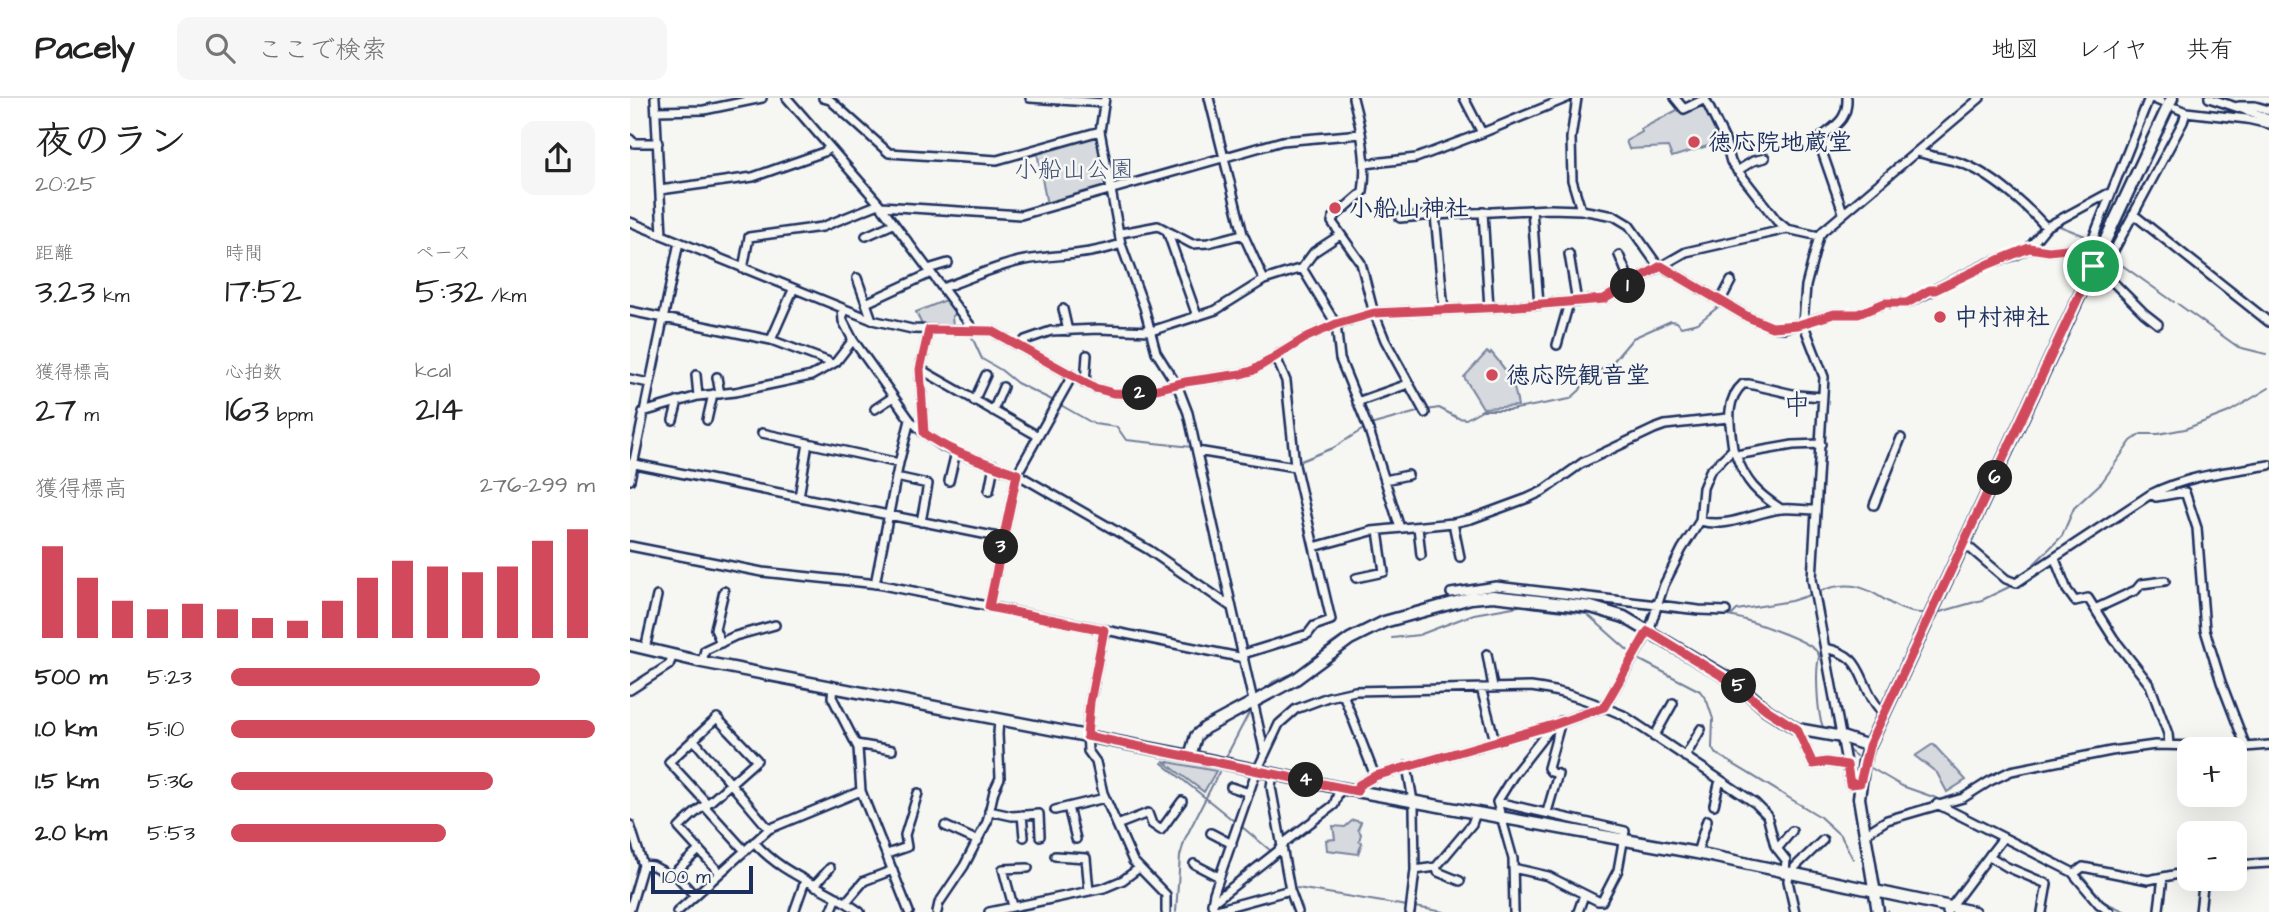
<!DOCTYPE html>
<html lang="ja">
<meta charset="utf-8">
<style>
body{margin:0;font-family:"Architects Daughter","Klee One",sans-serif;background:#f6f6f6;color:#222;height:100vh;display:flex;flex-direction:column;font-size:26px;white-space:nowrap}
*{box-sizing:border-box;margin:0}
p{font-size:23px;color:#767676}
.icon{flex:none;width:38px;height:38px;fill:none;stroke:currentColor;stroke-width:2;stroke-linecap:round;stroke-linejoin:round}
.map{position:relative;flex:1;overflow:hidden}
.side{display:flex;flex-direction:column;background:#fff;width:630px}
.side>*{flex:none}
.tools{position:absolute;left:1547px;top:639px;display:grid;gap:14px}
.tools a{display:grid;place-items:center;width:70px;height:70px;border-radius:14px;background:#fff;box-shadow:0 7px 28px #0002;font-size:35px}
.scale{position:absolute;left:21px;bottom:18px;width:102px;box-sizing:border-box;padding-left:7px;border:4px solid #1b2f5e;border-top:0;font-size:19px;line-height:24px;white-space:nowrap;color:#1b2f5e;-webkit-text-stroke:5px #f6f6f2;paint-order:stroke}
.pin{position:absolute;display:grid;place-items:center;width:60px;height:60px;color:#fff;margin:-30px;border:4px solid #fff;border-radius:50%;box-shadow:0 2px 7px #0007}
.km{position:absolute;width:35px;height:35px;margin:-18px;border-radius:50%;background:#222;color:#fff;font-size:19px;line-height:35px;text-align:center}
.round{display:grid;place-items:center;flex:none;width:74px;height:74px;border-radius:14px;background:#f6f6f6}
.head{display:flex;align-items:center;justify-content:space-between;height:119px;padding:0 35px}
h1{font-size:38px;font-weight:600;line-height:52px}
.stats{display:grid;grid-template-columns:repeat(3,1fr);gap:10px;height:119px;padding:7px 35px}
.stats div{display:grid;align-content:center}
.stats b{font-size:35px;font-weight:600}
.stats small{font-size:19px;font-weight:400}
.stats p{font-size:19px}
.chart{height:196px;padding:14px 35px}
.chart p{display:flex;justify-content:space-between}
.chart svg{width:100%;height:126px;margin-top:7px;stroke:#d1495b;stroke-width:6}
ul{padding:0 35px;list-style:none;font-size:23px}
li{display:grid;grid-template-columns:112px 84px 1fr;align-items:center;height:52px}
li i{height:18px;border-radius:9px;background:#d1495b}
header{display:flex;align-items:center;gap:42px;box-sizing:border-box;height:98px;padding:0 35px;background:#fff;border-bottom:2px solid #e0e0e0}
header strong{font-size:33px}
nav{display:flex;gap:38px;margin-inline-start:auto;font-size:24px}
.search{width:490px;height:63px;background:#f6f6f6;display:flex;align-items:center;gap:18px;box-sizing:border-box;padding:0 24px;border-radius:14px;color:#767676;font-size:26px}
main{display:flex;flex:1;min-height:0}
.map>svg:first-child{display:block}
.green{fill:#d6d9dd;stroke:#78849e;stroke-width:2}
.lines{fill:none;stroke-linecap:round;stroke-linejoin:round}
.stream{stroke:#717e99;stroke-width:2}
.street-tunnel{stroke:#caced4;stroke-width:7;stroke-dasharray:7 3.5;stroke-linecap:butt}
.street-casing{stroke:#1b2f5e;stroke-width:12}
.secondary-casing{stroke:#1b2f5e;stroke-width:15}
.street{stroke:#f6f6f2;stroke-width:7}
.secondary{stroke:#f6f6f2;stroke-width:10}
.route-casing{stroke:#fff;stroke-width:14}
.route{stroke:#d1495b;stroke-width:9}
.poi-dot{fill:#d1495b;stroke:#f6f6f2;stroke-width:2.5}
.labels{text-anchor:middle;stroke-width:5;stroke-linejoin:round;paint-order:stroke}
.poi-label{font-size:24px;font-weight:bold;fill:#1b2f5e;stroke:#f6f6f2;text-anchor:start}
.park-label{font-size:24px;fill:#405177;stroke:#f6f6f2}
.quarter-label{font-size:28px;fill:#1b2f5e;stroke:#f6f6f2}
</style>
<header>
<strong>Pacely</strong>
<div class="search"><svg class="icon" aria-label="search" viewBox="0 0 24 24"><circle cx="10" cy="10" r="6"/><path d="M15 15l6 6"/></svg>ここで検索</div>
<nav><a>地図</a><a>レイヤ</a><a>共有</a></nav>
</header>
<main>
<section class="side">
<div class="head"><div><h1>夜のラン</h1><p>20:25</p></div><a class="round"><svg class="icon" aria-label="share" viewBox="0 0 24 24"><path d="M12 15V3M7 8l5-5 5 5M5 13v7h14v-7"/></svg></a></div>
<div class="stats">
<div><p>距離</p><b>3.23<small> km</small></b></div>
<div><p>時間</p><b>17:52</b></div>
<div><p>ペース</p><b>5:32<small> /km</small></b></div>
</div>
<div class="stats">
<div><p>獲得標高</p><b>27<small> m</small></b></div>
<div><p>心拍数</p><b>163<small> bpm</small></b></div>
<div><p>kcal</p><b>214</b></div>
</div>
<div class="chart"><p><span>獲得標高</span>276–299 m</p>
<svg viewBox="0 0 160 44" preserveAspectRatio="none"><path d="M5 44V12M15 44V23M25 44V31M35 44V34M45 44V32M55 44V34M65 44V37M75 44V38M85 44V31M95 44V23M105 44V17M115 44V19M125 44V21M135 44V19M145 44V10M155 44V6"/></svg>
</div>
<ul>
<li><b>500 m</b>5:23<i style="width:85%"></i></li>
<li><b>1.0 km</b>5:10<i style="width:100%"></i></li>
<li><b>1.5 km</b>5:36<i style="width:72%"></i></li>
<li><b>2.0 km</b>5:53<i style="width:59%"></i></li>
</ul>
</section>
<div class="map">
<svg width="1639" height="814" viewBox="0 0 1639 814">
<rect width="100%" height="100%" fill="#f6f6f2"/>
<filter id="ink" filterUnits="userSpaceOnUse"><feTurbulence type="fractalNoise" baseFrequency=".0143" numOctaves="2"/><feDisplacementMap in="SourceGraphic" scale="14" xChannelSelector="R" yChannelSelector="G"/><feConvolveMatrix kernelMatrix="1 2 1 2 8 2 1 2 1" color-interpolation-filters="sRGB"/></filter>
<g filter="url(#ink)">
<path class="green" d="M1071,5L1074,6L1094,43L1042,59L1038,49L999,51L996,43L1012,34L1011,31L1049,11L1052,13Z
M465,38L469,40L478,87L476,90L417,107L407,54Z
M316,202L326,215L322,219L323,228L292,227L286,214Z
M857,254L860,256L861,254C878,274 884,282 888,308L853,310L834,279Z
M1303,646L1336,682L1317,694L1307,675L1285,658Z
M533,663L586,673L574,694Z
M723,722L731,724L728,731L731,736L729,743L732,745L728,756L697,752L696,742L705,741L703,728L715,729Z"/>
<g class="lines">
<path class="stream" d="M152,0L194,50
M198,54L243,105
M246,109L258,124
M1427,127L1455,138L1459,142
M262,128L296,174
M1489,165L1544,204
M1548,206L1608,249L1636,256
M1254,209H1277
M1228,220L1249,211
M341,237L352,261L371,272L387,285L424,303
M429,306L464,326L487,329L496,342L562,349
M797,312L809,310L828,320L836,321L852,312H880L940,301L950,292L955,281L982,265L1003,240L1041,223L1047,224L1051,229L1068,225L1088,209L1099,211
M740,327L791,313
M570,350L663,364
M668,364L703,350L735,330
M1404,466L1432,438L1444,410L1472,384L1501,343L1511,336H1528L1555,331L1599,314L1639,290
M864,492L1022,511
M1188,494C1243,471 1252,516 1293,515
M900,509L957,516L1002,556
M1027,512C1050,517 1074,515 1098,518C1113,520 1179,542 1187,554C1190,557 1189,560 1188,564C1186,577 1187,623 1195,632
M1310,514L1352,502L1379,489
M1102,517L1107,512L1161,503L1183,496
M762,540L789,537L844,516L889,508
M1006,560L1070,593L1077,603L1083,621L1082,650L1085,655L1189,718L1211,738L1223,761
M682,563C722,521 780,510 835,496
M632,594L643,584L669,573
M1217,651L1226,658
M597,657L621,611
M532,665L604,723
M1241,670L1272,688L1306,700
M1320,708L1353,725
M611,728L641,753
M1364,731L1447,772
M1451,776L1474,804L1496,814
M667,790L777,808
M785,809L814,814
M1258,813L1259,814
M546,814L550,758L555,741L589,674"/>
<path class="street-tunnel" d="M1501,70L1514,76"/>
<defs>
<path id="street" d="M25,0L32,137
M157,0L251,108L343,231
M193,0L200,2L259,55L367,62L470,33
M400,0L474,5
M475,0L470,33L491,146L514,209L526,254L548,289L558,315L635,656
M579,0L613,136L634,182
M723,0C731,30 738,62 733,94L703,120L702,124L731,165L743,212L755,242L795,315
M834,0L852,35L937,0
M947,0L941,40L942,82L951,112
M1045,0L1054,11L1075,1L1095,42L1101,64L1147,123L1157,131
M1519,0L1454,163L1471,172L1475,169L1553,24L1556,14
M1522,0L1531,4
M1579,0L1639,20
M1609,8H1625L1639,12
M1546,10L1556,14L1617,21L1639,26
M26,13L74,12L132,0
M0,41L4,45H28
M1288,54C1302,59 1317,60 1331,65C1360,75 1395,106 1416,129
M735,66L786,60L852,35
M1107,73L1123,63L1135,60
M30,92L123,79L194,54L199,49
M251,108L391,117L652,43L731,36
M902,112L909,207
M853,114L859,210
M1213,114L1188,42C1203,28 1218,24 1217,0
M1503,116L1639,224
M770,120L805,117
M0,124L242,222L282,231L362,233L465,290L483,295L507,296L555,284L611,276L622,273L677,239L706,226L744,215L875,209L974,201L1056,154L1157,131L1189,138
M537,133L567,218
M491,135L528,128L562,146L578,145L613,136
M236,138L263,126
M1399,150L1419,153L1436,151L1454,163
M939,156L947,204
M989,157L1001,186
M672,170L706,226L710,261L739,332L770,430
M113,171L119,139L192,129L249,106
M298,171L318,165
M1471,172L1514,215L1528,226
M227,180L236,205
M312,190C339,181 367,167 395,162C429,156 458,158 491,146
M1091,202L1101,183
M212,211L213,223L223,242L280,322L294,335L312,348L325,354L387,376L519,452L600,508
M433,211L438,233
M814,212L805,117L919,111L951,112L984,118L999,127L1026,165L1118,219L1142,229L1154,230L1204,216H1228L1255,205H1277L1359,165L1386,157L1399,150L1416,129L1477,96
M0,213L141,242L197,263L201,267
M242,222L236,205L301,175
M141,242L163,192
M927,247L939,205
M390,248L395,242L421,233L469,231L521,233L586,212L634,182L672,170L684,154L710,137
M290,271L408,338
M66,277L68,298
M87,279L90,296
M0,281L19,285
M455,285L457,257
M344,303L356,277
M727,304L778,286
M245,311L263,299
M363,313L373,289
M13,314L68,298L105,294L181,278L206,264L223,242
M43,322L48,303
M77,322L83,296
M132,335L269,365
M294,335L290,271L299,232
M1103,351L1106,357L1163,347L1191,346
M567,353L665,369
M1106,357C1116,385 1127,395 1151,411
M0,365L373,440
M266,379L298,386L291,424
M0,382L49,144
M755,382L778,377
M319,383L326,354
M359,393L364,367
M1521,396L1526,399L1555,394L1567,430L1575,532L1591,584L1616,649
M169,399L178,345
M1244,407L1271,340
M1070,423C1099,431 1124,414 1151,411C1162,410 1174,412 1185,412
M823,425L830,459
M788,429L791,457
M1334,445L1376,481L1386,485L1521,396C1559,377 1598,374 1639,367
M0,448L132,474L248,486L614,560
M684,449L742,433L823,425L841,421L898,400L913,393L952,365L1024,331L1035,327L1098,320
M1425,461L1437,492L1445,503L1458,500L1484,541L1520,587L1538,636L1539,646
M726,480L754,474L748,433
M245,486L269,365L280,322
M821,495L866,488L1069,512L1096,513
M359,509L387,376L442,278
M1465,511L1506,492L1511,486L1535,483
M474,532L460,604L457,633L458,653L466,664L473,695L503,763L536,797V814
M91,545L85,531L94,493
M1195,550C1229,557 1227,572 1241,598C1244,605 1250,611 1254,618
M15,551L27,498
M613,556L678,536L684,528L701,522L665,367L656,283L646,259
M857,556L863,589
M72,564L75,552L105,538L145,527
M203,588L202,599L228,650L231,693L279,814
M851,590L865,643
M0,592L39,567L43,557
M713,596L745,678
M1167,631L1183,666L1196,664L1217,667
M1024,639L1043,605
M63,641L139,731
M226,646L262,652
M1055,659L1071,631
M777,668L784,709L785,772
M643,675L641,689L660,792L668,814
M1230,685L1220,686L1182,481L1194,279L1173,225L1176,188L1189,138L1193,133L1350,0
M601,689L619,695
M727,693L729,687L745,678L923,627L974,609L1019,533L1034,487L1052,451L1070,423L1073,390L1080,373L1103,351C1100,327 1094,303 1113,286H1119L1167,297L1192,299
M867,704L995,733L988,772L972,803H968L918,778L883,770
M1307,706L1442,774L1469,806L1480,814
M1084,707L1090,682
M438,709L446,741
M425,712L475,700
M359,713L382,718L409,716L410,738
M917,714L928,676L921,674L918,670L931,623
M392,717L394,739
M0,727L13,767L0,811
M487,727L518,715L522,726L531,732L552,703
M315,728L348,743
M581,735L602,746
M1235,736L1257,722L1333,700L1360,683L1381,673L1481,653L1525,647L1616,649L1639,647
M1373,740L1359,758L1377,769L1417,786L1412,814
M124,744C153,778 195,788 230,814
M1147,751L1162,733
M1067,755L1077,722
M257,756L277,749L275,737L288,695
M425,758L456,760L459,793
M564,766L589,779
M13,767L23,768L40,777L44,775L65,798
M1605,767L1639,765
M806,769L808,774L830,783
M1159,774L1158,783L1165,814
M44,775L69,752
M90,775L49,730C59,720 69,710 81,703L127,662L87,620L39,664L75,703L77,711L115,753
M1163,775L1165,769L1193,742
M1445,775L1453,769L1518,782L1559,774
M184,788L200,770
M216,804L234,783L263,772
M582,805L648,753L655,744L704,707L710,690
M383,808L373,771L398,770
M1529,811L1533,779
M583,813L660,792
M47,814L139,731L231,693
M164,814L175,783
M201,814L207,799
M307,814L309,805L334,768L357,724L364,693L370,680L368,636L369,621
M359,814L474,790L493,782L509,770
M585,814L582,806L584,795L625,677L649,626L666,611L698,599L725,593L901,589C934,593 963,604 993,617L1125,705L1137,717L1145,748L1156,762L1155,773
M780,814L785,772L806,769L842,726L846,715
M884,814L883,761L867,704L883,678L922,628
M948,814L954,797
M1317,814L1359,758
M1570,814L1574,780"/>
<path id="secondary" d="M0,547L72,564L560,658L710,690L1067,755L1344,814
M560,658L566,638L575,630L666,581L720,541L754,524L841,500L863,498L961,509L994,519L1106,585L1137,612L1167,631L1212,639L1239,648
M1248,814L1229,700L1234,663L1239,648L1542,0"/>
</defs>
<use href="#street" class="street-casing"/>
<use href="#secondary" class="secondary-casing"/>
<use href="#street" class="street"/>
<use href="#secondary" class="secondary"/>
</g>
</g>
<g class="lines" filter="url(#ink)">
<defs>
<path id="route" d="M1399,150L1419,153L1436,151L1463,168L1239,648L1230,685L1220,686L1217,667L1196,664L1183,666L1167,631L1137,612L1105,586L1018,533L974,609L923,627L745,678L729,687L727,693L457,638L460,604L474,532L359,509L387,376C355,364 322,356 294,335L290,271L299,232L362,233L465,290L483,295L507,296L555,284L611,276L622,273L677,239L706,226L744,215L875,209L974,201L1031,168L1118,219L1142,229L1168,227L1204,216H1228L1255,205H1277L1300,192H1305L1359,166Z"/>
</defs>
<use href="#route" class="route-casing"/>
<use href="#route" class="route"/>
</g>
<g class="poi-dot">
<circle cx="1064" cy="44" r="7"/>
<circle cx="705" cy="110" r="7"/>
<circle cx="1310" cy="219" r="7"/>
<circle cx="862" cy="277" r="7"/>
</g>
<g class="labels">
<g class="poi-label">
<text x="1078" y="52">徳応院地蔵堂</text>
<text x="719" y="118">小船山神社</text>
<text x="1324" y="227">中村神社</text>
<text x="876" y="285">徳応院観音堂</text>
</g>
<g class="park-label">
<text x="444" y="79">小船山公園</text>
</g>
<g class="quarter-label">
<text x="1167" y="316">中</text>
</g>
</g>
</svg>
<div class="tools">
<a>+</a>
<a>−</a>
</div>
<div class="scale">100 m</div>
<div class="pin" style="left:1463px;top:168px;background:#1e9e55"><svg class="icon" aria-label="arrive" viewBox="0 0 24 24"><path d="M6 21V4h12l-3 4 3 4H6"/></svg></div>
<b class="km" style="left:998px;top:188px">1</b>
<b class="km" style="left:510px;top:295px">2</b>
<b class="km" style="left:371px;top:449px">3</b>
<b class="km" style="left:676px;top:682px">4</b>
<b class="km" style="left:1109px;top:588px">5</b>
<b class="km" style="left:1365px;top:380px">6</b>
</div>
</main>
